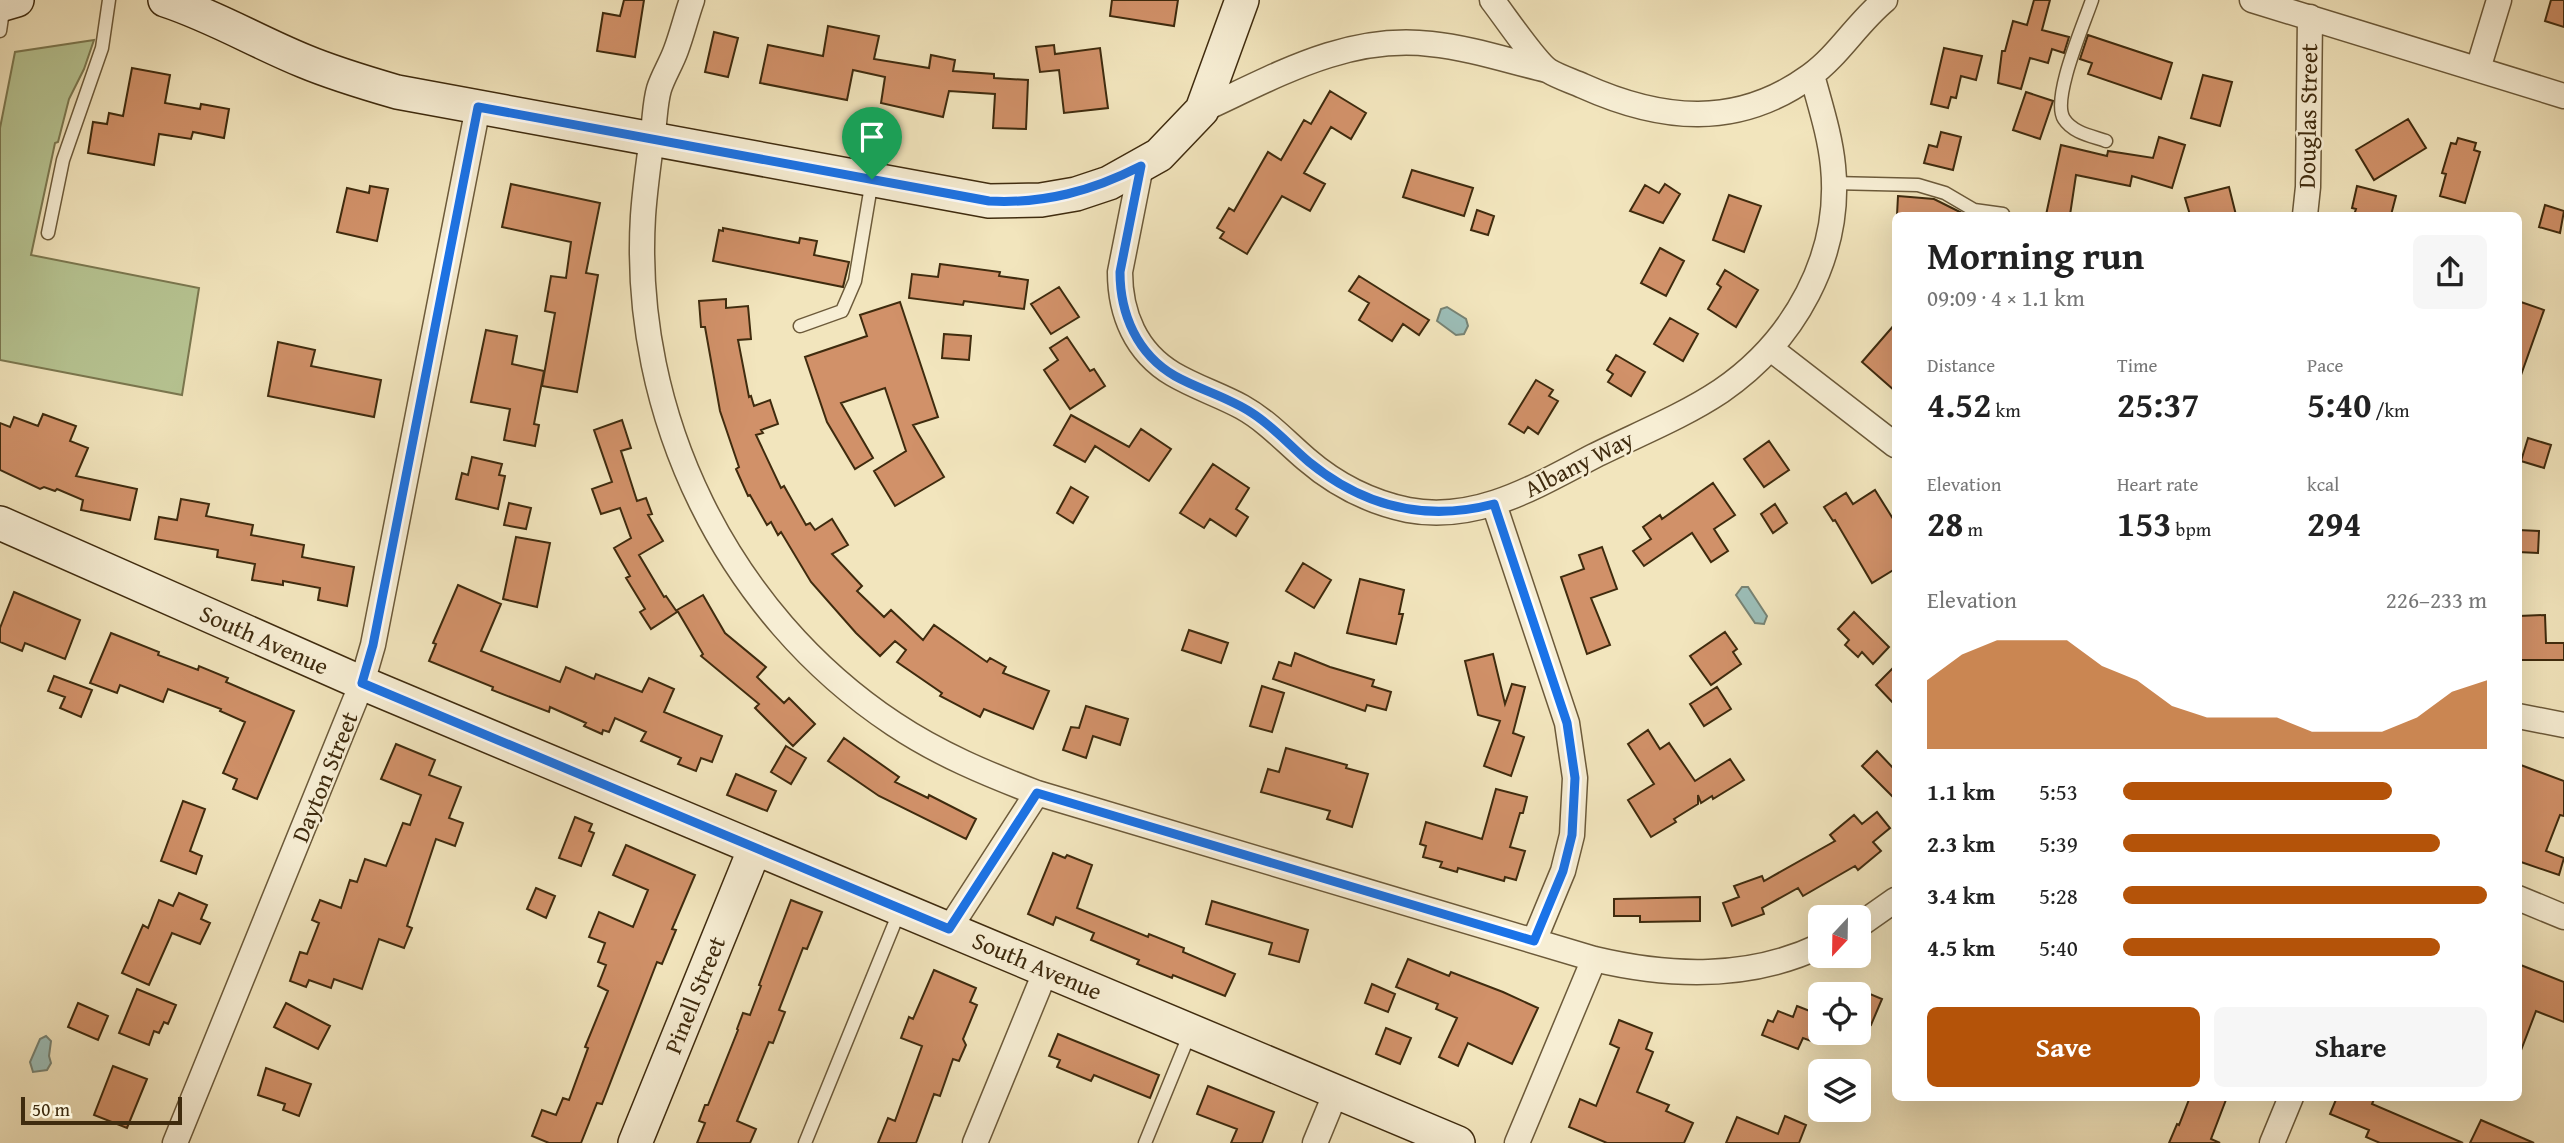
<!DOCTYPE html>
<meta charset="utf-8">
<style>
body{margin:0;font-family:"Gentium Book Plus",serif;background:#f6f6f6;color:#222;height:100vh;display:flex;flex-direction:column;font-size:26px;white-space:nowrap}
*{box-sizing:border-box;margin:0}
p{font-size:23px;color:#767676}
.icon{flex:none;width:38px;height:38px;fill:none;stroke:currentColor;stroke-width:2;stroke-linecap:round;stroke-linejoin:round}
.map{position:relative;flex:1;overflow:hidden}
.sheet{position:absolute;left:1892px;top:212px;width:630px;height:889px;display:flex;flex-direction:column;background:#fff;border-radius:10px;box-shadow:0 7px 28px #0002}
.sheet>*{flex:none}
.needle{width:46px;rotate:202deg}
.buttons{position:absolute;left:1808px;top:905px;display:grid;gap:14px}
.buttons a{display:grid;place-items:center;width:63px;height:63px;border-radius:10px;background:#fff;box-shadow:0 7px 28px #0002;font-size:35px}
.scale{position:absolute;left:21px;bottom:18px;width:161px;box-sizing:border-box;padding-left:7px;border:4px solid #3f2b0e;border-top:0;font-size:19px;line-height:24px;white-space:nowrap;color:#3f2b0e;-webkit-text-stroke:5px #f7eed4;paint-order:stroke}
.pin{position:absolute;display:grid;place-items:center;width:60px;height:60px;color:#fff;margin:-72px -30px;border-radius:50% 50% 50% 0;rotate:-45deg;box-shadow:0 0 7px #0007}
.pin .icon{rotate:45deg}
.round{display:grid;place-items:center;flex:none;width:74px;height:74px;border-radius:10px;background:#f6f6f6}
.headline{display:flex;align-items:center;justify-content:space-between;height:119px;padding:0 35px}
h1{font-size:38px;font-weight:800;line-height:52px}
.metrics{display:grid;grid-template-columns:repeat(3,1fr);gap:10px;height:119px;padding:7px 35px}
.metrics div{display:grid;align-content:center}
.metrics b{font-size:35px;font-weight:800}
.metrics small{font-size:19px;font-weight:400}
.metrics p{font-size:19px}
.chart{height:196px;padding:14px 35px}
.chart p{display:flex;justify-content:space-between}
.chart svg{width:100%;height:126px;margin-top:7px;fill:#b45309;opacity:.7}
.primary-button{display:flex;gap:14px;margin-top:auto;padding:14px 35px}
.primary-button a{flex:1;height:80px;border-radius:10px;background:#b45309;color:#fff;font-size:28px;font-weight:800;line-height:80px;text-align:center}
.primary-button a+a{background:#f6f6f6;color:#222}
ul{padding:0 35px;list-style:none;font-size:23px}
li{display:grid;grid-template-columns:112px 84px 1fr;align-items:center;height:52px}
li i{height:18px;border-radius:9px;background:#b45309}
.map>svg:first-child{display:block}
.green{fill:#b7c593;stroke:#7b7850;stroke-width:2}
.water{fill:#9cbeb8;stroke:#778374;stroke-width:2}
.building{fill:#d19169;stroke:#3f2b0e;stroke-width:2}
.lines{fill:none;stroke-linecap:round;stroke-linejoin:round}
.lane-casing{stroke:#6c5a3a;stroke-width:15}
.street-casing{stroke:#6c5a3a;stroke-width:27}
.secondary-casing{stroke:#3f2b0e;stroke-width:36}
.lane{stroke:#f7eed4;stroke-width:12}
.street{stroke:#f7eed4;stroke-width:24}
.secondary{stroke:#f7eed4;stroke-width:33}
.route-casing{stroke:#fff;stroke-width:14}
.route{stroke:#1a73e8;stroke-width:9}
.labels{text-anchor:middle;stroke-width:5;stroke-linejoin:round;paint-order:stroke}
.street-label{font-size:24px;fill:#3f2b0e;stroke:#f7eed4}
</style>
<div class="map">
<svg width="2564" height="1143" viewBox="0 0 2564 1143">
<rect width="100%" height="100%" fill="#f2e5bd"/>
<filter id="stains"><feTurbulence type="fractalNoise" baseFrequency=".00286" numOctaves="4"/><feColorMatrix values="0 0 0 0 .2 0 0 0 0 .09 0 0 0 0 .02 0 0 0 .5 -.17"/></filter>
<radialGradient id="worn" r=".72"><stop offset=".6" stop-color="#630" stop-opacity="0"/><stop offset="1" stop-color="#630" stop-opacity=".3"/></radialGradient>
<path class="green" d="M94,40L84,69L69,99L58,142L55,143L31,255L199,288L182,395L0,360V128L15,52Z"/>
<path class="water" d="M1447,307L1466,319L1468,326L1464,334L1456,335L1437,321L1441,309Z
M1742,587H1748L1767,616L1764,624L1755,623L1736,595Z
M46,1036L51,1041L49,1056L51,1063L47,1070L33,1072L30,1062L40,1039Z"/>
<path class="building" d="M624,0H644L635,57L597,51L603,13L620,16Z
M1112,0H1178L1174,26L1110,16Z
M2034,0H2050L2042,30L2069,37L2064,53L2052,49L2048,63L2030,58L2021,89L1998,83L2002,51H2005L2013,21L2027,25Z
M2551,0H2564V27L2545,21Z
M828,26L879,36L874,59L929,68L931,55L955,60L953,71L994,74V78L1028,80L1026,129L993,128L995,94L949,91L943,117L881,103L885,77L853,70L847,100L760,83L768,45L823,56Z
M714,32L738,38L728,77L705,72Z
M2088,35L2172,63L2161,99L2088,74L2092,63L2080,59Z
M1054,45L1055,54L1100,48L1108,108L1064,113L1059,70L1040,72L1036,47Z
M1944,48L1982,56L1976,80L1961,76L1956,98L1951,97L1948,108L1931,104Z
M132,68L170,75L165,103L200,109L201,104L229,109L224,138L193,132L191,139L159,134L154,165L88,153L93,122L107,124L109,113L123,116Z
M2203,75L2232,82L2220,126L2191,118Z
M1330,91L1366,113L1351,139L1331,127L1304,173L1325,184L1310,211L1282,196L1247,254L1220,238L1224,232L1217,228L1229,208L1234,211L1268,152L1281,160L1304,120L1311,124Z
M2026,92L2053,101L2040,139L2013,130Z
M2408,119L2426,148L2374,180L2356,150Z
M1941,132L1961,137L1953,170L1924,163L1929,145L1937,147Z
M2159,137L2185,145L2172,188L2132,176L2130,186L2076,175L2070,215H2046L2061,145L2107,156L2108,151L2153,158Z
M2458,138L2476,143L2474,150L2480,152L2465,203L2440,196L2446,174L2442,173L2451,143L2456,144Z
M1412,170L1473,188L1464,216L1403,197Z
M511,184L600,203L586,273L598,275L577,392L542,386L555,313L545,311L551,276L566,278L571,242L502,227Z
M1665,184L1680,194L1663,223L1630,211L1645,185L1659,193Z
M370,186L388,189L377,241L337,232L347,188L369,193Z
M2357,186L2396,196L2391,215H2354L2356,209L2352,208Z
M2229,187L2236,215H2190L2185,198Z
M1729,195L1761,206L1744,252L1713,240Z
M1898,196L1934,199L1966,215H1897Z
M2545,205L2564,211L2560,233L2539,227Z
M1477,210L1494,216L1488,235L1471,230Z
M723,228L799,243L800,238L817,241L814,255L849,262L843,287L713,261L719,230L723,231Z
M1660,248L1684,261L1666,296L1641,283Z
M940,264L1000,272L999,276L1028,280L1024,309L964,301L963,305L909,298L912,274L938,277Z
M1725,270L1758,290L1736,327L1708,309L1721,287L1717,284Z
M1359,276L1429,320L1419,335L1403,324L1392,341L1359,320L1369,303L1349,291Z
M1059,287L1079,317L1051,334L1031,304Z
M726,299V308L748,306L751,339L738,340L749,397L751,396L754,406L770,400L778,424L761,430L763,433L756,435L781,488L784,486L806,525L810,523L815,530L832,519L848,545L832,554L862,586L857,591L884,617L891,610L923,640L934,625L987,662L990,658L1006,667L1003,673L1049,691L1033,729L984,709L980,717L940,696L942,693L897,662L906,650L895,641L880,656L856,633L811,582L781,532L778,535L771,522L767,525L750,495L748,496L736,469L739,467L720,411L705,327H701L699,301Z
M2518,301L2544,310L2521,375L2518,374Z
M900,302L938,417L913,425L944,477L895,506L874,471L906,451L885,388L841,403L873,458L855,469L827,422L805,357L867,336L860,315Z
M1670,318L1698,334L1683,361L1654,344Z
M1895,324V391L1862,362Z
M486,330L517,336L512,364L544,371L534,424L539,425L535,446L504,440L510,409L471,402Z
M944,334L971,336L969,360L942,358Z
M1067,337L1090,371L1094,369L1105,386L1070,409L1044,370L1058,360L1050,348Z
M278,342L315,350L311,366L381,380L374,417L268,396Z
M1616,355L1645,372L1631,396L1608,382L1613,374L1607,370Z
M1536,380L1553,390L1549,396L1558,401L1538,434L1528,427L1524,433L1509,424Z
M43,414L76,426L70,441L88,448L76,476L137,489L130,520L81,510L83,500L57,489L55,491L44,487L40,489L0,470V423L10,427L14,417L38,426Z
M1071,415L1129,447L1141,429L1171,449L1149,481L1095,446L1085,462L1054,445Z
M622,420L631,448L621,451L637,501L646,498L652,514L648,515L663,541L639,555L664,597L666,596L677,612L651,629L640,612L645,609L626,578L630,576L614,548L631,538L620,508L601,514L592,489L612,482L594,430Z
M2528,438L2551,445L2544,468L2521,461Z
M1769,441L1789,470L1764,487L1744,459Z
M472,457L502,464L499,475L505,476L498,509L456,499L462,473L468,475Z
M1213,464L1249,488L1236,509L1248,517L1236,536L1210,519L1204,528L1180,513Z
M1713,483L1735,515L1714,529L1728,551L1711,562L1692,533L1644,566L1633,551L1651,539L1643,527L1660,515L1662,519Z
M1071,487L1088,497L1073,523L1057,513Z
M1875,490L1895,522V569L1872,583L1835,520L1833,521L1824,507L1846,493L1853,504Z
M181,499L209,504L206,516L253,525L251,535L304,545L302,557L354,567L347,606L318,600L320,588L283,581V585L252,580L255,564L217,557L218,550L155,539L159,517L177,520Z
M509,503L531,508L526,529L504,525Z
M1775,504L1787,523L1773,533L1761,514Z
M2518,530L2539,531L2538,553L2518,552Z
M516,537L550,543L537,607L503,599Z
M1602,547L1617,589L1591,598L1610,645L1587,654L1561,577L1584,569L1579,555Z
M1303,563L1331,580L1314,608L1286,591Z
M1360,579L1404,590L1399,614H1403L1396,644L1347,633Z
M458,585L501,604L481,651L560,682L566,667L594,679L596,674L642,692L649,678L674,689L664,712L722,736L712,762L701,758L696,771L678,764L681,758L641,741L646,732L615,718L609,732L603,730L602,734L584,726L586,723L550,707L549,712L492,690L493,687L429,661L436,644L433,643Z
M14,592L80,620L65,659L25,643L22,651L0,642V628Z
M703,595L725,633L766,667L757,677L784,703L789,698L815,724L793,746L755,708L759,704L701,656L703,654L677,610Z
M1854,612L1889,647L1873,664L1862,652L1858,657L1845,645L1849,640L1838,629Z
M2545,615L2546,643H2564V660H2518L2519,616Z
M1189,630L1228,643L1221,663L1182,650Z
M1725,632L1737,649L1733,652L1741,664L1711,685L1690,656Z
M111,633L159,652L158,655L198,670L199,666L228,678L226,682L294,711L257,799L233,789L237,779L223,773L245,722L220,711L221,709L168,689L163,702L120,685L117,693L90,683Z
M1295,653L1330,667L1374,680L1372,686L1391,692L1386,710L1367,705L1365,711L1273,679L1279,662L1291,666Z
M1493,654L1505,704L1512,684L1525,687L1513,733L1524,737L1511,776L1484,766L1500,721L1478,715L1465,661Z
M1895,666V705L1876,685Z
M54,676L92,690L81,717L60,708L65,697L48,691Z
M1262,686L1284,693L1272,732L1250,726Z
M1717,687L1731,709L1704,726L1690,704Z
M1086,706L1128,719L1120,745L1093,736L1086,758L1063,750L1071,727L1079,728Z
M1648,730L1660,749L1669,743L1695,781L1730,759L1744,780L1713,799L1712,796L1701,803L1698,795V804L1674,819L1676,822L1651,837L1628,800L1654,784L1628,744Z
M844,738L899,777L895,782L928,798L929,795L976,819L966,839L879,796L828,761Z
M396,744L435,760L429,775L461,787L449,818L463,823L455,846L436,839L407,926L412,928L404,948L379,939L362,989L334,979L331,988L309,980L306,987L290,981L300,952L307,954L319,923L312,920L320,900L341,908L350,880L357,882L365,859L386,866L403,823L410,825L421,795L381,779Z
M786,746L806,758L791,784L771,772Z
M1286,748L1347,765L1346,768L1368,774L1352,827L1327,819L1330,811L1261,792L1268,769L1279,772Z
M1877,751L1895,770V799L1862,766Z
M2518,764L2564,781V816L2560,815L2546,851L2564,858L2559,875L2518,861Z
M736,774L776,791L767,811L727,795Z
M1496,789L1527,797L1523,813H1520L1510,847L1525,851L1516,880L1505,877L1504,881L1458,868L1457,872L1440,867L1442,862L1423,857L1426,846L1420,844L1426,822L1482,839Z
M183,801L205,809L190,851L202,856L196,874L161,861Z
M1877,812L1890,828L1873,842L1881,851L1858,870L1855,866L1803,896L1798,888L1762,908L1764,914L1732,926L1723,903L1739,897L1734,886L1762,876L1764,881L1835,841L1830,835L1854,815L1862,824Z
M575,817L592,824L589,831L594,833L581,866L559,858Z
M626,845L695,875L672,929L676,930L662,964L657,962L602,1104L597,1103L581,1143H549L532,1136L542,1110L556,1115L563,1098L569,1100L588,1048L585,1047L608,991L598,986L606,965L598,962L605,943L589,937L599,912L633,927L648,890L613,875Z
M1053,853L1065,858L1067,855L1092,865L1077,908L1148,937L1149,934L1184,948L1183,952L1235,974L1225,996L1173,975L1172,978L1137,964L1139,960L1091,940L1094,933L1056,917L1053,925L1028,914Z
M536,888L555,896L546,918L527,909Z
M179,893L207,905L201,919L210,923L200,944L172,933L149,985L122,973L143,925L148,928L159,900L173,906Z
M1700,897V921L1640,922V916H1614V899Z
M791,900L822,912L807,949L803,948L779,1010L785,1012L773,1043L769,1042L737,1121L756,1129L750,1143H697L705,1123L699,1121L705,1105H708L738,1030L737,1029L743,1013L750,1015L761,986L759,985Z
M1212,901L1308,930L1299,962L1269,954L1272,943L1206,924Z
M1408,959L1449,976L1451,972L1503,992L1538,1008L1512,1064L1468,1043L1458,1066L1439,1057L1457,1018L1436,1009L1438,1004L1396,987Z
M2518,964L2564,982V1022L2536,1011L2520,1053Z
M934,970L976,988L970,1002L977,1005L963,1039L966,1045L959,1061L953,1059L940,1096L934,1094L916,1143H878L888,1118L895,1121L922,1046L901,1038L909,1017L913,1019Z
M1372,984L1395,994L1388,1012L1365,1003Z
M137,989L176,1005L168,1024L164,1022L159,1033L154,1031L149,1045L119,1033Z
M1858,989L1882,999L1871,1025L1858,1020Z
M78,1003L108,1016L98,1040L68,1027Z
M286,1003L330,1026L318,1049L274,1027Z
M1797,1006L1820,1015V1027L1814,1042L1803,1038L1798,1049L1762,1035L1768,1020L1773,1022L1778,1011L1793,1017Z
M1619,1020L1652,1033L1646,1049L1653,1052L1637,1092L1669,1105L1666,1111L1693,1123L1684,1143H1607L1569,1127L1580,1099L1596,1106L1619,1048L1610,1044Z
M1386,1028L1411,1038L1400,1064L1376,1054Z
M1058,1034L1159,1075L1150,1098L1094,1075L1091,1081L1057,1067L1060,1060L1049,1056Z
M113,1066L147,1079L127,1128L94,1115Z
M266,1068L311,1084L299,1116L283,1110L285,1104L258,1095Z
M1208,1086L1274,1112L1262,1143H1231L1237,1129L1197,1114Z
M2190,1097H2227L2211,1139L2220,1143H2169L2177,1124L2179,1125Z
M2337,1097H2375L2372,1104L2463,1143H2380L2366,1137L2369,1130L2330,1114Z
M1785,1116L1806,1125L1799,1143H1726L1737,1117L1778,1134Z
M2481,1120L2534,1143H2470Z"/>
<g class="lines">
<defs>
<path id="lane" d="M2092,0C2084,24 2051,99 2064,119C2073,133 2092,136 2106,141
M0,31L4,4
M1833,183L1918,185L1945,193L1974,210L2003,214
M48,233L63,160L102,48L109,0
M800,326L842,311L855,281L872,180
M805,1143L900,910
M1145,1143L1190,1033"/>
<path id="street" d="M692,0C686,17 682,34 676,50C671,64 663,76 659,89C655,103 655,118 653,131C649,159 645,187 643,216C631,415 727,613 894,724C939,754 987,774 1037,793L1594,959C1670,977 1748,980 1820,946
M1492,0C1503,14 1536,63 1549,71C1559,77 1572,81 1583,86C1661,121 1737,129 1810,76C1839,55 1857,23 1885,0
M2252,0L2564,96
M2478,69L2499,0
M1202,110C1276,76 1347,34 1431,44C1470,48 1509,61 1547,70
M1141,166L1120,272C1120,314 1136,352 1173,374C1195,387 1220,395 1242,407C1267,421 1285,441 1306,459C1336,485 1370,502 1408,510C1477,523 1536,486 1594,456C1636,435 1682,417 1721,391C1794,341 1842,256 1833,166C1830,135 1820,105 1812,75
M2305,215L2308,187L2310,17
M1771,349L1895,445
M1494,504L1567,723L1575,778L1572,835L1563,871L1534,941
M2518,716L2564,725
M2518,898L2564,917
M1858,926L1895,900
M949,929L1037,793
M175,1143L362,683L373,645L478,107
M975,1143L1046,970
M1315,1143L1336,1092
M1517,1143L1594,959
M2272,1143L2291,1097"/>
<path id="secondary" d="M165,0C214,16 257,42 304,61C335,74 366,83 397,92L989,201L1041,200L1076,194L1109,183L1159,155L1202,110L1242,0
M0,5L17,0
M0,523L362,683L1458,1143
M635,1143L755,848"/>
</defs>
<use href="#lane" class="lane-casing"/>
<use href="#street" class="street-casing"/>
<use href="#secondary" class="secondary-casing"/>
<use href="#lane" class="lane"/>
<use href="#street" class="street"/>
<use href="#secondary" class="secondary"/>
</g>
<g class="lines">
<defs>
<path id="route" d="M478,107L989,201C1044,204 1092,191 1141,166L1120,272C1120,314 1137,354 1175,376C1200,390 1228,397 1252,413C1274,427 1290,446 1309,462C1364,507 1425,522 1494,504L1567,723L1575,778L1572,835L1563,871L1534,941L1037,793L949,929L362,683L373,645Z"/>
</defs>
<use href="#route" class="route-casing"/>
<use href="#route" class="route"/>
</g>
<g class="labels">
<g class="street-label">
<text transform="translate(2308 116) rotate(-89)" y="8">Douglas Street</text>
<text transform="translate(1579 464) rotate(-27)" y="8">Albany Way</text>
<text transform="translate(264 640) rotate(24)" y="8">South Avenue</text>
<text transform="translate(325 777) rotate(-68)" y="8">Dayton Street</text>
<text transform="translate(1037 966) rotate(23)" y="8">South Avenue</text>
<text transform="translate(695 995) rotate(-68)" y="8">Pinell Street</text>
</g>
</g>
<rect width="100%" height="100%" filter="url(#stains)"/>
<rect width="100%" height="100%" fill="url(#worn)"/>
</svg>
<div class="buttons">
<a><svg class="needle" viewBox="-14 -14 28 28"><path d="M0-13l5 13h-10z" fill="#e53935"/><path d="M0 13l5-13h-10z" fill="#767676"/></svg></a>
<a><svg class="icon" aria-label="locate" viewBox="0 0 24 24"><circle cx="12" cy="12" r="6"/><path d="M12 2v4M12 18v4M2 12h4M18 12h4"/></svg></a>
<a><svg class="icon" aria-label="layers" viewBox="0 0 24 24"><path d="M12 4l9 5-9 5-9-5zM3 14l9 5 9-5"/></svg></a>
</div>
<div class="scale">50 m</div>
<div class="pin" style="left:872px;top:179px;background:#1e9e55"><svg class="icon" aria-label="arrive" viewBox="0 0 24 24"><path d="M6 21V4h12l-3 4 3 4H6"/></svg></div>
<section class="sheet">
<div class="headline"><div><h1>Morning run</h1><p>09:09 · 4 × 1.1 km</p></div><a class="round"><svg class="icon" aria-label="share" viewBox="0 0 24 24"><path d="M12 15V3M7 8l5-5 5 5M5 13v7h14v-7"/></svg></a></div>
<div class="metrics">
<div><p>Distance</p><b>4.52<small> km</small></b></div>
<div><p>Time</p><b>25:37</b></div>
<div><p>Pace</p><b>5:40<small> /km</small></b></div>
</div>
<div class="metrics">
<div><p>Elevation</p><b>28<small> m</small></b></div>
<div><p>Heart rate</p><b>153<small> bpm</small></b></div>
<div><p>kcal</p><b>294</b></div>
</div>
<div class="chart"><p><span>Elevation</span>226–233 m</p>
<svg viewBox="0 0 160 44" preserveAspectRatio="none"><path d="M0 44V20L10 11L20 6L30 6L40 6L50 15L60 20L70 29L80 33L90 33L100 33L110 38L120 38L130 38L140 33L150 24L160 20V44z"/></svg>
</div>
<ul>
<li><b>1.1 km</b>5:53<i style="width:74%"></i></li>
<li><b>2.3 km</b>5:39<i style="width:87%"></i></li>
<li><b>3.4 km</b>5:28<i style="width:100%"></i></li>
<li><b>4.5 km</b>5:40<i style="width:87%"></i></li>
</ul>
<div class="primary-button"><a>Save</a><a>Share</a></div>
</section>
</div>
